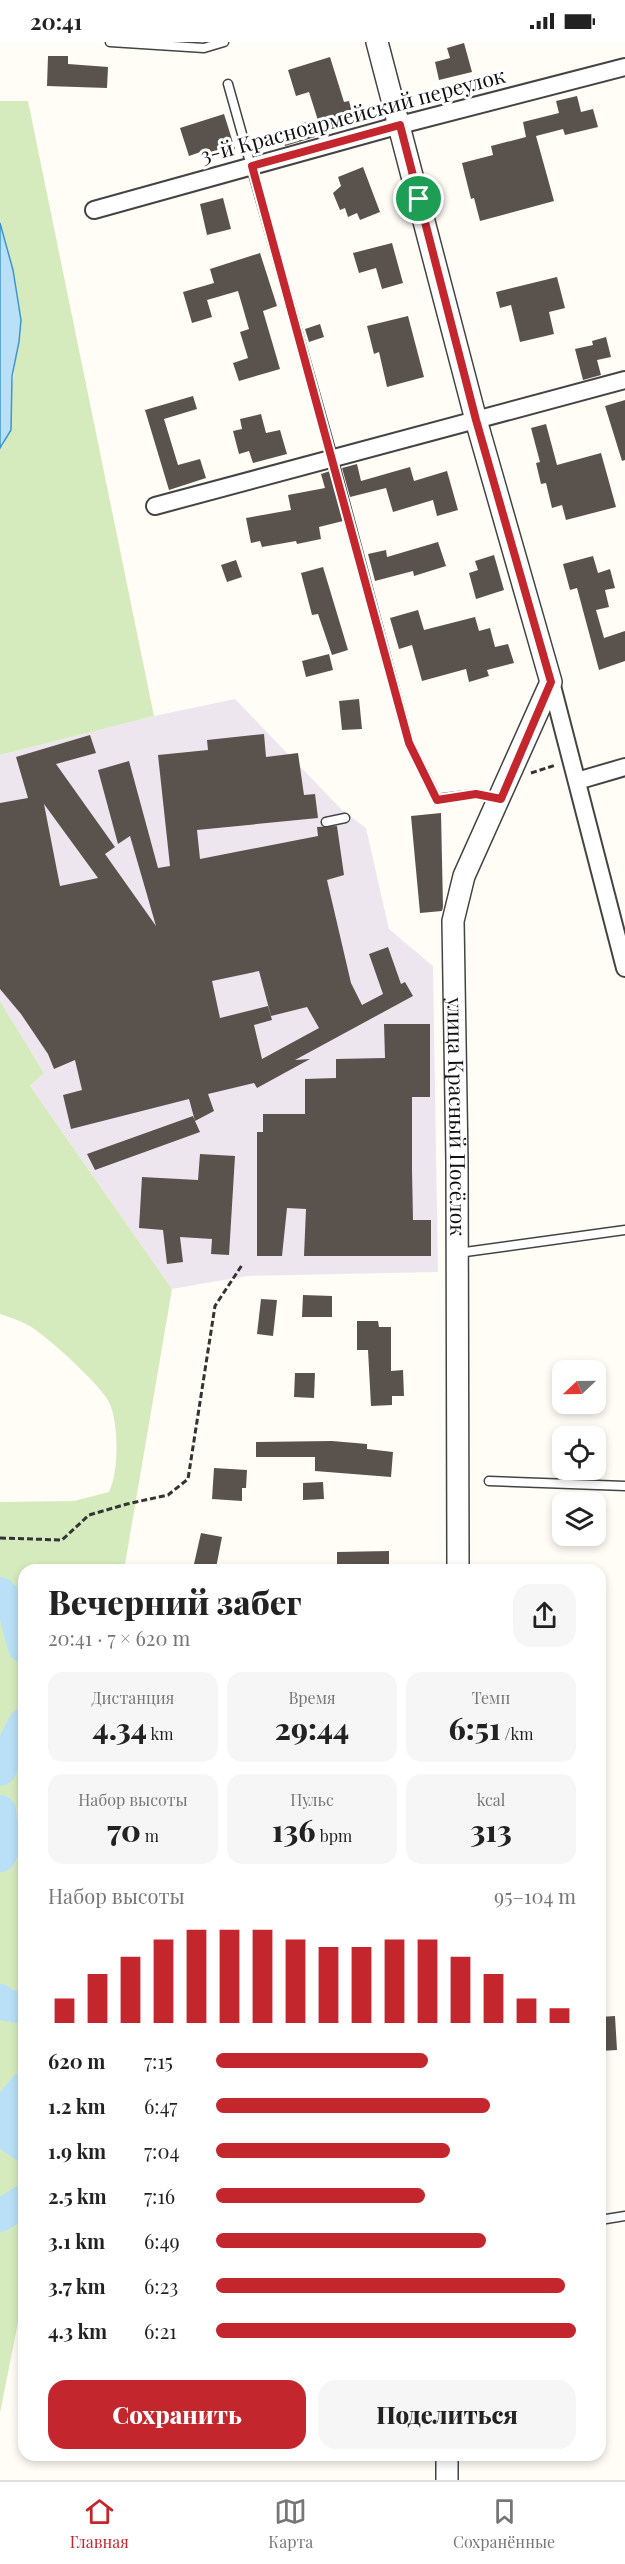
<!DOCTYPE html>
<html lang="ru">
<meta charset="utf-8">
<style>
body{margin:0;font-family:"Playfair Display",serif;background:#f6f6f6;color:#222;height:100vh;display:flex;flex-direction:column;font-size:22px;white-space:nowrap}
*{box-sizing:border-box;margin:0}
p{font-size:20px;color:#767676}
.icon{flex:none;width:33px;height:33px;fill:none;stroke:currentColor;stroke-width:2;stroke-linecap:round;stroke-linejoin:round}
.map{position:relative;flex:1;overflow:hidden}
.details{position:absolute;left:18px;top:1522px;width:588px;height:897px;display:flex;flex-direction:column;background:#fff;border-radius:18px;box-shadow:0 3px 9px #0003}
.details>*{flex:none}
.needle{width:39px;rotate:248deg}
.fabs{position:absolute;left:552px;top:1318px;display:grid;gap:12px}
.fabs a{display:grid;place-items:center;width:54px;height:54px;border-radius:12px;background:#fff;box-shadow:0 3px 9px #0003;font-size:30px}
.pin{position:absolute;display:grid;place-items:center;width:51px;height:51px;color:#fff;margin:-26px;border:3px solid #fff;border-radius:50%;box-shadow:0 2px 6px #0007}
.round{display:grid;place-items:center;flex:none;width:63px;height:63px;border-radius:18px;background:#f6f6f6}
.overview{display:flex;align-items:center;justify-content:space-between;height:102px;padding:0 30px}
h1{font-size:33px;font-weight:800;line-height:45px}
.stats{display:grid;grid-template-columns:repeat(3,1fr);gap:9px;height:102px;padding:6px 30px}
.stats div{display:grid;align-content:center;border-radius:15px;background:#f6f6f6;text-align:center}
.stats b{font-size:30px;font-weight:800}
.stats small{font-size:16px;font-weight:400}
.stats p{font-size:16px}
.chart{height:168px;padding:12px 30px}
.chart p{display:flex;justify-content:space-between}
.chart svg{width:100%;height:108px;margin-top:6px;stroke:#c4262e;stroke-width:6}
.cta{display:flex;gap:12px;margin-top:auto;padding:12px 30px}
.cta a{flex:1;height:69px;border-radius:18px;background:#c4262e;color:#fff;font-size:24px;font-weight:800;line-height:69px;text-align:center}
.cta a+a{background:#f6f6f6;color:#222}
ul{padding:0 30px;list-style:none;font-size:20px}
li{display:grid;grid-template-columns:96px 72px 1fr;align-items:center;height:45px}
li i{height:15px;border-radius:8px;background:#c4262e}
.status{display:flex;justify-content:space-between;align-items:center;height:42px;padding:0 30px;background:#fff;direction:ltr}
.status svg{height:16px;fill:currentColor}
.tabs{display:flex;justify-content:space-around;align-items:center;height:84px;border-top:2px solid #e0e0e0;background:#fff;font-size:16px;color:#767676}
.tabs a{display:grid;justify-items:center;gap:3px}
.tabs .current{color:#c4262e}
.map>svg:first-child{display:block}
.industrial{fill:#eee6ef}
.green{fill:#d5ebbd}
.water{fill:#b9e0f7;stroke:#3f96cf;stroke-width:1.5}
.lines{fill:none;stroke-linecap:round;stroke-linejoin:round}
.river{stroke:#b9e0f7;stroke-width:32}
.building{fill:#5a524d;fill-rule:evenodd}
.service-casing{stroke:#444;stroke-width:11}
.minor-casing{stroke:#444;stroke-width:20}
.tertiary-casing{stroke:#444;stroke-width:24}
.path{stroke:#333;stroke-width:3;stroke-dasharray:6 3;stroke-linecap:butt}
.service{stroke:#fff;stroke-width:8}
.minor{stroke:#fff;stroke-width:16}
.tertiary{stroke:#fff;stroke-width:21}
.route-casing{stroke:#fff;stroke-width:12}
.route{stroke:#c4262e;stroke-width:8}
.labels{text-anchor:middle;stroke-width:6;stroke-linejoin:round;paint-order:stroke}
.street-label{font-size:21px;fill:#111;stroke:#fff}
</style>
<div class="status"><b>20:41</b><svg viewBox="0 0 49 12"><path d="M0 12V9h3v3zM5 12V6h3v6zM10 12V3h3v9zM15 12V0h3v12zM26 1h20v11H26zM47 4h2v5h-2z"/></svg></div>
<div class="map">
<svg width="625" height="2438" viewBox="0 0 625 2438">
<rect width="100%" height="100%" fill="#fffdf5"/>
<path class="industrial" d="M235,657L342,768L366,786L389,887L433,924L438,1230L247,1234L172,1247L30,1044L44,1031L0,959V713L154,674Z"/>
<path class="green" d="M0,59H28L154,674L0,713V406L4,403L21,278L13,228L0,181Z
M0,959L44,1031L30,1044L172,1247L124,1528H24V2250L0,2371V1460L74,1459L109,1450C119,1430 119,1380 109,1360C101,1343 43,1290 26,1282C18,1278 9,1275 0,1272Z"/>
<path class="water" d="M0,181L13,228L21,278L19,300L12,334L11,388L0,406Z"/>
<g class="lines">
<path class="river" d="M0,1551L13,1565L24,1605
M0,1728L24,1682
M0,1769L4,1806L0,1814
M0,1958L6,1963L24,1966
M24,2046C15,2060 2,2066 2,2083L7,2092L24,2104
M0,2174L24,2158"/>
</g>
<path class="building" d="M464,1L472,30L439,38L435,20L450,16L447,6Z
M48,14H68V22L108,25L107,46L47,44Z
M330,15L344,60L349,59L354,78L321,88L309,50L296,54L288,28Z
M577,54L581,70L593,67L598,85L565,93L563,87L536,94L554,159L480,179L474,156L471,157L462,121L493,113L491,104L526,95L523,80L559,71L556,59Z
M224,72L235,107L212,115L209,107L189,114L180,86Z
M311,79L315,95L285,104L281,87Z
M363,125L380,170L360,178L357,171L348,175L345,166L340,168L333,151L341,144L338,135Z
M223,156L231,187L207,193L200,162Z
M392,201L403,241L382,247L376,226L359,231L353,211Z
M260,211L277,264L263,269L280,327L239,339L233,321L248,316L240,290L249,287L238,249L207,258L212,275L192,281L183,250L214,241L210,227Z
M557,235L565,266L549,270L554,292L520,300L511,263L500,266L496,250Z
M408,274L424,335L387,345L379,310L374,312L367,284Z
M320,282L324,295L309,300L305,287Z
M606,295L611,315L597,318L601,333L583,338L575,307L593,303L592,299Z
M193,354L197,367L164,377L178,423L200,417L206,436L169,448L145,368Z
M625,358V418L622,419L605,364Z
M261,372L266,391L280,388L287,412L253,421L249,409L239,412L233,389L242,387L240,377Z
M546,382L557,423L601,411L616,465L566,478L562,463L552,466L546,441L541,442L536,421L540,420L531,386Z
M357,422L361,439L410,425L414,439L447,429L458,468L437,474L433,458L393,470L386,446L350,455L342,426Z
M330,429L343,479L319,485L321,497L297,502L296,499L262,505L260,499L251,501L246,476L291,468L288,453L325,446L321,432Z
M438,500L446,524L414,534L413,529L375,539L368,512L386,508L387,515Z
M494,513L504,548L476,557L469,531L478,528L475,519Z
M593,514L598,531L610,527L615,546L605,548L609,565L596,568L604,596L625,589V619L599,628L577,546L570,548L563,522Z
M236,518L242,535L227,540L221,523Z
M323,525L348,608L332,613L318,572L312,573L301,531Z
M418,568L424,588L475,575L479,589L490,586L495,605L508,602L514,621L487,628L489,634L469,640L466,627L422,639L412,603L399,607L390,576Z
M329,612L333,628L306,635L302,619Z
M359,657L362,687L342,688L339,659Z
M264,692L266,715L298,711L304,753L315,752L318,776L197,788L200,817L318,794L317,785L337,784L344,833L327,838L351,941L362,963L383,952L369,912L388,905L401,942L405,940L413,954L295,1018L310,1017L257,1046L254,1041L208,1052L214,1069L195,1079L200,1090L95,1128L87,1112L193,1074L195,1079L189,1057L71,1087L63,1053L82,1048L75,1018L54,1027L48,1012L21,972L0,947V761L28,756L16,715L90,693L96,711L56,722L115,805L105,812L156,884L130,794L118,802L98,728L129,719L158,826L170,824L158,713L208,708L207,698ZM44,762L98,836L60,844ZM259,929L271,974L307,965L319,986L262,1017L254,983L272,978L268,964L220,976L212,939Z
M441,771L443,865L442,869L420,871L411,774Z
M384,982H430V1055H412V1128L413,1178H431V1214H304L306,1167L287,1166L282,1214H257V1090H263V1072H305V1037L336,1036V1017L385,1016Z
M200,1112L235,1114L229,1213L211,1212L212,1197L180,1195L183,1220L167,1222L163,1188L139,1186L142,1135L198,1138Z
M303,1253L332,1254V1275H302Z
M261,1257L277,1258L273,1294L257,1292Z
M357,1279H378L379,1285H391V1329L403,1328L404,1354H392V1363L371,1364L368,1308H357Z
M295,1331H315L314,1356L294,1355Z
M332,1399L367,1402V1407L393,1410L391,1435L315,1429V1415H256V1400Z
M214,1426L247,1428L246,1446H242V1459L212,1457Z
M323,1440L324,1457L303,1458V1441Z
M201,1491L222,1495L216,1526L194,1522Z
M389,1509V1528H337V1510Z
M615,1974L617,2008L600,2009V1975Z"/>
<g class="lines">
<defs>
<path id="service" d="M110,0L204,6L224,0
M228,42L333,416L409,701L437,757L476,752L497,756
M326,780L345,776
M458,1211L625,1188
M489,1439L625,1444
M600,2178L625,2174"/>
<path id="minor" d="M94,168L400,83L625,25
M155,464L625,338
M551,640L625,926
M577,739L625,725"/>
<g id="tertiary">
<path id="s1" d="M377,0L476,378L551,640L464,834L453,879L457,1119L458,1528"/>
<path d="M447,2414V2438"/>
</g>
</defs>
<use href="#service" class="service-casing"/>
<use href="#minor" class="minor-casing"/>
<use href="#tertiary" class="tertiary-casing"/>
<path class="path" d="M531,731L556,723
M0,1496L62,1498L89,1473L127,1462L168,1453L188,1437L215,1264L242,1223"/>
<use href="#service" class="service"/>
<use href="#minor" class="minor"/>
<use href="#tertiary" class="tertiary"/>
</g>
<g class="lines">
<defs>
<path id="route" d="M400,83L476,378L551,640L501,757L476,752L437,758L409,701L252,124Z"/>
</defs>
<use href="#route" class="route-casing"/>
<use href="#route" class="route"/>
</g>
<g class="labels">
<g class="street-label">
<text transform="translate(353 74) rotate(-15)" y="7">3-й Красноармейский переулок</text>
<text dy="7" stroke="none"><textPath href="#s1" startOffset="1118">улица Красный Посёлок</textPath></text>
</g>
</g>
</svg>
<div class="fabs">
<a><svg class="needle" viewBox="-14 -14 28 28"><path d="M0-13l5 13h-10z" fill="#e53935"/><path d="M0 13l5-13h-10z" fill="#767676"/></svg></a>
<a><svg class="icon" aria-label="locate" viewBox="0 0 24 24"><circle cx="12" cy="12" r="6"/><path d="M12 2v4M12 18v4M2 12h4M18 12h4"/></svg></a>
<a><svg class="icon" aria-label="layers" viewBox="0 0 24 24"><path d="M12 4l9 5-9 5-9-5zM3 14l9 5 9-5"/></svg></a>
</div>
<div class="pin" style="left:419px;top:157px;background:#1e9e55"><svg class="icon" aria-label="arrive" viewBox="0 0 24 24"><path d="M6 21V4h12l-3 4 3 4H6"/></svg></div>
<section class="details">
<div class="overview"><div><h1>Вечерний забег</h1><p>20:41 · 7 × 620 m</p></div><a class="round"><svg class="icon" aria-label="share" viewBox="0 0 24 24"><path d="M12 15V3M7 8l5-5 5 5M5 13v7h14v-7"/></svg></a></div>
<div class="stats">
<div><p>Дистанция</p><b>4.34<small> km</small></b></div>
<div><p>Время</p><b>29:44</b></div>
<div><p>Темп</p><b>6:51<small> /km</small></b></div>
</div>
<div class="stats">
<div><p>Набор высоты</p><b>70<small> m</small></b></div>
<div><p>Пульс</p><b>136<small> bpm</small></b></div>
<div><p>kcal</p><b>313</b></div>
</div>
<div class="chart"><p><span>Набор высоты</span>95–104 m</p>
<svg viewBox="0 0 160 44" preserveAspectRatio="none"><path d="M5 44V34M15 44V24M25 44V17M35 44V10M45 44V6M55 44V6M65 44V6M75 44V10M85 44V13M95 44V13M105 44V10M115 44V10M125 44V17M135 44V24M145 44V34M155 44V38"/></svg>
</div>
<ul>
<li><b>620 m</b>7:15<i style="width:59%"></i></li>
<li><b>1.2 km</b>6:47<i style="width:76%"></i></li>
<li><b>1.9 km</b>7:04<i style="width:65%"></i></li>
<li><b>2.5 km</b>7:16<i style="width:58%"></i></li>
<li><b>3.1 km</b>6:49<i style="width:75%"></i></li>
<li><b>3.7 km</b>6:23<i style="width:97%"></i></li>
<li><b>4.3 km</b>6:21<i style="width:100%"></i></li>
</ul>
<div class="cta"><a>Сохранить</a><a>Поделиться</a></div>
</section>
</div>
<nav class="tabs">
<a class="current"><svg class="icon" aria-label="home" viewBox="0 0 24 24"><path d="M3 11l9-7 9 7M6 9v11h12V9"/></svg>Главная</a>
<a><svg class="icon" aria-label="map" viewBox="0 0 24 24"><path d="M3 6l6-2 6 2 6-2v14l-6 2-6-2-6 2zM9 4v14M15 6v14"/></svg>Карта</a>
<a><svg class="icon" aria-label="saved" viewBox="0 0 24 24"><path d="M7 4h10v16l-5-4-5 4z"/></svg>Сохранённые</a>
</nav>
